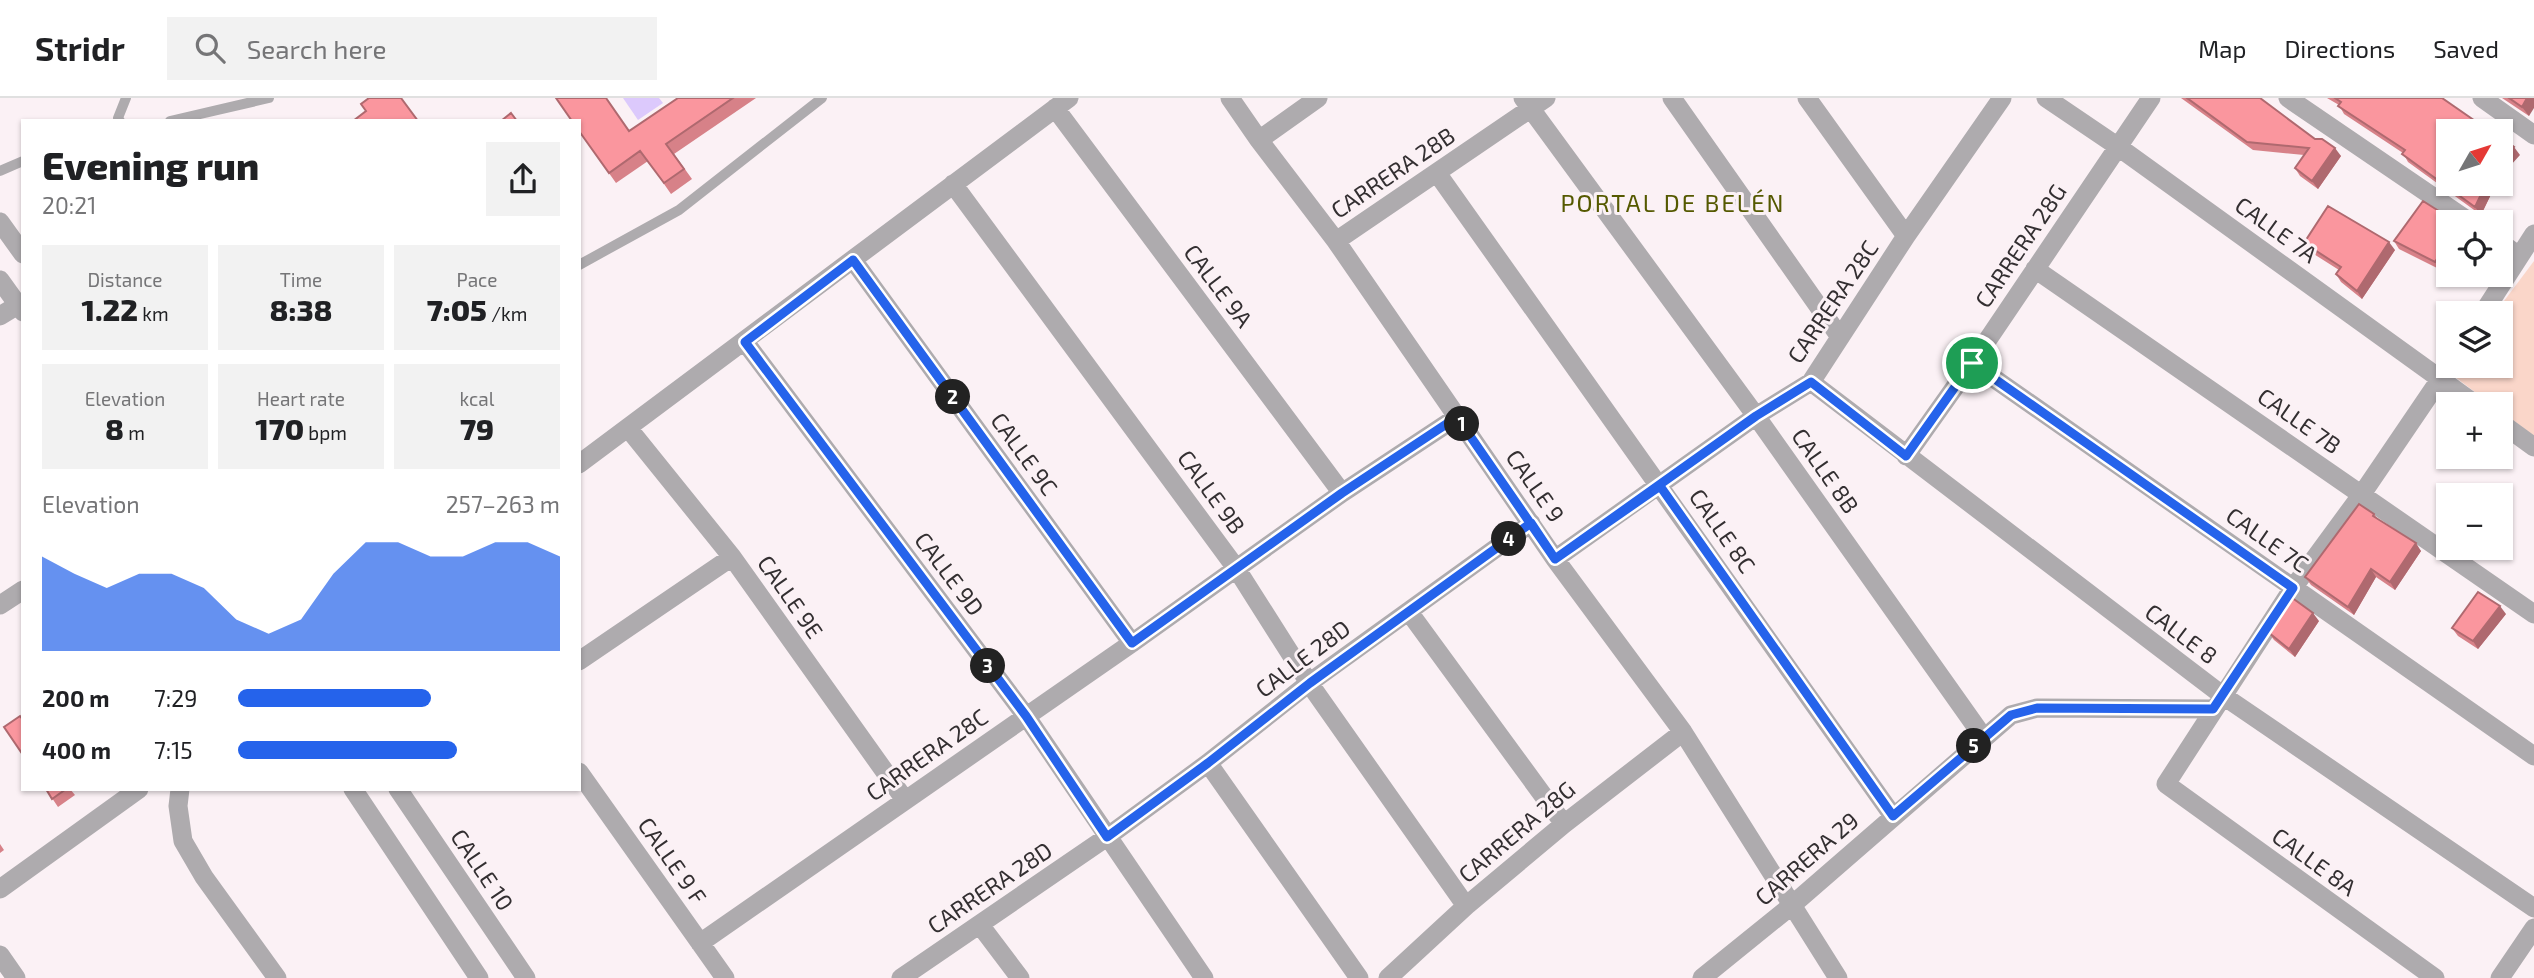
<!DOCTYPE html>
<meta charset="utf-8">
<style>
body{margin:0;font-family:"Exo 2",sans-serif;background:#f2f2f2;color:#202124;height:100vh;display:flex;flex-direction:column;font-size:26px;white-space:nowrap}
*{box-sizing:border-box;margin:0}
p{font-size:23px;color:#757577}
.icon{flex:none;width:38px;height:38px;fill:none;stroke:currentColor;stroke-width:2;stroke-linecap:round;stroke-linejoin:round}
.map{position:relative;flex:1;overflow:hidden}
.details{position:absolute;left:21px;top:21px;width:560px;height:672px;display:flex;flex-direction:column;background:#fff;border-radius:0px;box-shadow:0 2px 5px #0004}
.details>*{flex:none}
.needle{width:46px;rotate:51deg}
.fabs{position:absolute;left:2436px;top:21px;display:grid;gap:14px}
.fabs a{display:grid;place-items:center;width:77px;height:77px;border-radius:0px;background:#fff;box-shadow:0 2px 5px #0004;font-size:35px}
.pin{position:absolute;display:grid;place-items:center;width:60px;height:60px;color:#fff;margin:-30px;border:4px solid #fff;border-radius:50%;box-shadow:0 2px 7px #0007}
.km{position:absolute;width:35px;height:35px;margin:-18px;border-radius:50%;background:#222;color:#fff;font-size:19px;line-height:35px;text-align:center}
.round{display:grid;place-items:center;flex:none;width:74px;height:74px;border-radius:0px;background:#f2f2f2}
.summary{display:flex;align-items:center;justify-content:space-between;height:119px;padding:0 21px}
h1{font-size:38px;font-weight:800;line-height:52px}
.figures{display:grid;grid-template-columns:repeat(3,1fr);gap:10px;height:119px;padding:7px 21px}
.figures div{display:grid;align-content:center;border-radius:0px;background:#f2f2f2;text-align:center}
.figures b{font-size:30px;font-weight:800}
.figures small{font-size:19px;font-weight:400}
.figures p{font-size:19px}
.chart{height:196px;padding:14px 21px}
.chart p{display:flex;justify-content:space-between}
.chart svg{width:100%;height:126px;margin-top:7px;fill:#2563eb;opacity:.7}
ul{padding:0 21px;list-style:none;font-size:23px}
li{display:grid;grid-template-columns:112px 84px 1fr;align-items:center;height:52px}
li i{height:18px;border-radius:9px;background:#2563eb}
header{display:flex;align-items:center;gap:42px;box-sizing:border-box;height:98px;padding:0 35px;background:#fff;border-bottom:2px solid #e0e0e0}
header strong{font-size:33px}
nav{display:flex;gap:38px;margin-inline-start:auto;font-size:24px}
.search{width:490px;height:63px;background:#f2f2f2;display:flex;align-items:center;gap:18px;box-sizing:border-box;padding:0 24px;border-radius:0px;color:#757577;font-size:26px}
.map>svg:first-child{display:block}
.green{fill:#fad6c9}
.water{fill:#dcc9fc}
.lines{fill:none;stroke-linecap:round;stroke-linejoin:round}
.service{stroke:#aeabae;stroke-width:10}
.minor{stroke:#aeabae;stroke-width:19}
.tertiary{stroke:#aeabae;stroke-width:19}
.wall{fill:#d78188}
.shaded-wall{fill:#af696f}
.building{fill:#fa969e;stroke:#af696f;stroke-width:2}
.route-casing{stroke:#fff;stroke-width:14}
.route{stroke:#2563eb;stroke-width:9}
.labels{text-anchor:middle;stroke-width:6;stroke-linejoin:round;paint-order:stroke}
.street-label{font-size:23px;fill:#332f31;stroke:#fbf1f5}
.neighbourhood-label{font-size:24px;letter-spacing:2px;fill:#555900;stroke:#fbf1f5}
</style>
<header>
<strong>Stridr</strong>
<div class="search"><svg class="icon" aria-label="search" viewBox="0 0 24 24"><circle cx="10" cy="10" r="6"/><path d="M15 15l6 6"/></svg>Search here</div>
<nav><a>Map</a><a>Directions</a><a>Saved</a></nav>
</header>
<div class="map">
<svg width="2534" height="880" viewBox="0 0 2534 880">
<rect width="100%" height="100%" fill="#fbf1f5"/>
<path class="green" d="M2534,163V338L2501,313V306H2491L2451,276L2457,268H2501V215H2495Z"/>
<path class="water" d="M623,0H659L663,5L638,22Z"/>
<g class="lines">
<path class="service" d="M120,23L118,20L126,0
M170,23L269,0
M0,73L23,63
M579,167L679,112L822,0"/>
<path class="minor" d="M1230,0L1259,42L1336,143L1555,461L1683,634L1838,880
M1523,0L1756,318L1984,640
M1672,0L1840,239
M1807,0L1906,138
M2046,0L2117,48L2475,306
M2288,0L2470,124
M2482,0L2534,37
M1055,10L1342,395
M1259,42L1318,0
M1437,75L1893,718
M953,86L1236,470L1309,585L1466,808
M1336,143L1546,0
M2501,145L2519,158
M853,162L1132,545
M2035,171L2534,516
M2483,215L2534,136
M0,218L18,207
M745,244L1026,618L1204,880
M1972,265L2534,658
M1811,284L2222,597L2534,810
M2501,325L2534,349
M628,330L732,459L905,702
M1906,358L1972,265L2151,0
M579,366L1069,0
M1555,461L1756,318L1811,284L1906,138L2002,0
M0,507L23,492
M1409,514L1564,726
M579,563L732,459
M1208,665L1359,880
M579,674L725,880
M180,691L178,708L183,743L204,779L277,880
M353,691L479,880
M398,691L526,880
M0,791L139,691
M980,827L1020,880
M700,845L1132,545L1342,395L1457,319
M0,857L16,880
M901,880L1107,739L1208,665L1309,585L1531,425
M1388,880L1466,808L1564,726L1683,634
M1702,880L1791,808L2011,617L2037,610L2213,611
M2435,880L2166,686L2293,490L2362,396L2449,268
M2500,880L2534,830"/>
<path class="tertiary" d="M0,124L23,156
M0,182L23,214"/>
</g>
<path class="wall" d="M678,0H756L674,56L692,81L671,96L648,63L616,85L579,33H629Z
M2181,0H2260L2315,41L2341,58L2318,91L2300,78L2295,70L2304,57L2253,52Z
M2327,0H2442L2448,86H2496L2481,117L2408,64L2403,55L2344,16L2339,7Z
M2502,0H2534L2529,18Z
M2448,124V161L2441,172L2399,151L2394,143Z
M2304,145L2395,152L2362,201L2341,184L2336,176L2339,172L2309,153Z
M2374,416L2377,420L2421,453L2395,492L2376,479L2354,517L2311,487L2305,479Z
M2506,516L2478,551L2458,538L2452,530Z
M2319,523L2295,559L2274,542L2268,534Z
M46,691H70L75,697L58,709Z
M0,746L4,752L0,755Z"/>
<path class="shaded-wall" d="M2527,0H2534V10L2529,18L2522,9Z
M2514,49L2520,57L2501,78V64Z
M2335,50L2341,58L2318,91L2312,83Z
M2486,86H2496L2481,117L2475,109Z
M2389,144L2395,152L2362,201L2357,193Z
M2448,144V161L2441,172L2435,164Z
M2416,445L2421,453L2395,492L2390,484Z
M2371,471L2376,479L2354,517L2348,509Z
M2500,508L2506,516L2478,551L2473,543Z
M2313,515L2319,523L2295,559L2289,551Z"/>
<path class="building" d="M369,0H401L418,23H353L366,13L361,6Z
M556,0H606L629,33L678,0H733L666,46L684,71L664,85L640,53L609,75L579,33V23H572Z
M2187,0H2260L2315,41H2322L2335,50L2312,83L2295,70L2309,50L2247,44Z
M2335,0H2442L2481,27L2483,25L2493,33H2448V86H2486L2475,109L2402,56L2405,52L2338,8L2341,4Z
M2509,0H2527L2522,9Z
M511,15L517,23H501Z
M2501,39L2514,49L2501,64Z
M2423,103L2456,124H2448V144L2435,164L2394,143Z
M2328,108L2389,144L2357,193L2336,176L2341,169L2304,145Z
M2359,406L2374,416L2373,418L2416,445L2390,484L2371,471L2348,509L2305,479Z
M2478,494L2500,508L2473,543L2452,530Z
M2291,499L2313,515L2289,551L2268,534Z
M20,618L23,622V657L4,629Z
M46,691H66L52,701Z"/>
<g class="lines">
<defs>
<path id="route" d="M1972,265L1906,358L1811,284L1756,318L1555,461L1457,319L1342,395L1132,545L853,162L745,244L1026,618L1107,739L1208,665L1310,585L1531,425L1555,461L1660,388L1893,718L2011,617L2037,610L2213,611L2293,490L1972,265"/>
</defs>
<use href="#route" class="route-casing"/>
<use href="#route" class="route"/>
</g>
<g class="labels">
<g class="street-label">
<text transform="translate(1393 75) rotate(-34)" y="8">CARRERA 28B</text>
<text transform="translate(2276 132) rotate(36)" y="8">CALLE 7A</text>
<text transform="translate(2021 148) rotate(-56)" y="8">CARRERA 28G</text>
<text transform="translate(1218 188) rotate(53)" y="8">CALLE 9A</text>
<text transform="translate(1833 204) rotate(-56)" y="8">CARRERA 28C</text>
<text transform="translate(2299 323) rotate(35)" y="8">CALLE 7B</text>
<text transform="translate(1024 356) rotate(54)" y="8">CALLE 9C</text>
<text transform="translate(1825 373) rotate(55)" y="8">CALLE 8B</text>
<text transform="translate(1535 388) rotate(55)" y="8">CALLE 9</text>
<text transform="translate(1211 394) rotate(54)" y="8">CALLE 9B</text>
<text transform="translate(1722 433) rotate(55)" y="8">CALLE 8C</text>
<text transform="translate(2267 442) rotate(35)" y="8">CALLE 7C</text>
<text transform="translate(949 476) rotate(53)" y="8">CALLE 9D</text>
<text transform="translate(790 499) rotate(55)" y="8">CALLE 9E</text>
<text transform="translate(2181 536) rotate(37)" y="8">CALLE 8</text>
<text transform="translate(1303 561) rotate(-37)" y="8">CALLE 28D</text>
<text transform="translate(927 657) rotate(-35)" y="8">CARRERA 28C</text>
<text transform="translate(1517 734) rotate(-40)" y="8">CARRERA 28G</text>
<text transform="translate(1807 761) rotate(-41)" y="8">CARRERA 29</text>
<text transform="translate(672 763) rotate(55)" y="8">CALLE 9 F</text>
<text transform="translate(2314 764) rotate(36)" y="8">CALLE 8A</text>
<text transform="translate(482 772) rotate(56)" y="8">CALLE 10</text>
<text transform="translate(990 790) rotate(-34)" y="8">CARRERA 28D</text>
</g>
<g class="neighbourhood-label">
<text x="1673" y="114">PORTAL DE BELÉN</text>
</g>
</g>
</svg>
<div class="fabs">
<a><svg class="needle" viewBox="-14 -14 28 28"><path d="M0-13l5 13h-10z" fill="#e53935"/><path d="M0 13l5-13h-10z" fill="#757577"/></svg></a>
<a><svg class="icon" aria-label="locate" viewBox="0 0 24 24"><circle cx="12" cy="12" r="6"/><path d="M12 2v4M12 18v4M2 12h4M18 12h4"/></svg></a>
<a><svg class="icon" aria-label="layers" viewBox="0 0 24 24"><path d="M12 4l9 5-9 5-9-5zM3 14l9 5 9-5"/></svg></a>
<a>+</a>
<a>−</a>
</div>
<div class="pin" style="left:1972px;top:265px;background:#1e9e55"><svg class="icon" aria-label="arrive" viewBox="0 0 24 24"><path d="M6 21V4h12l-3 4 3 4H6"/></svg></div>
<b class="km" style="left:1462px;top:326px">1</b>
<b class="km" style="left:953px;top:299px">2</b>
<b class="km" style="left:988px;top:568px">3</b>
<b class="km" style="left:1509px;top:441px">4</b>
<b class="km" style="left:1974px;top:648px">5</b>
<section class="details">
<div class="summary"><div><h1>Evening run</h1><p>20:21</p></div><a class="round"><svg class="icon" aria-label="share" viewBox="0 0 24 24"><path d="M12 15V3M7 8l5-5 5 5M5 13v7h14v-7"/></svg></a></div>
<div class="figures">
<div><p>Distance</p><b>1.22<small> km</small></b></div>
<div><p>Time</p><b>8:38</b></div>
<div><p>Pace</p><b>7:05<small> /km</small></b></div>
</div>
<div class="figures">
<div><p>Elevation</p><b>8<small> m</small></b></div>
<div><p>Heart rate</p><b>170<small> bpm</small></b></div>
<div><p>kcal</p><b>79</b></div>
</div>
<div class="chart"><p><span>Elevation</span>257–263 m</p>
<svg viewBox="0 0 160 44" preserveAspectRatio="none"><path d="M0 44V11L10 17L20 22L30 17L40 17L50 22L60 33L70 38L80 33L90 17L100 6L110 6L120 11L130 11L140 6L150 6L160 11V44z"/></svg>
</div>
<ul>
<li><b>200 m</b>7:29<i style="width:60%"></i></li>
<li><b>400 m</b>7:15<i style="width:68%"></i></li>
</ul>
</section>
</div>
